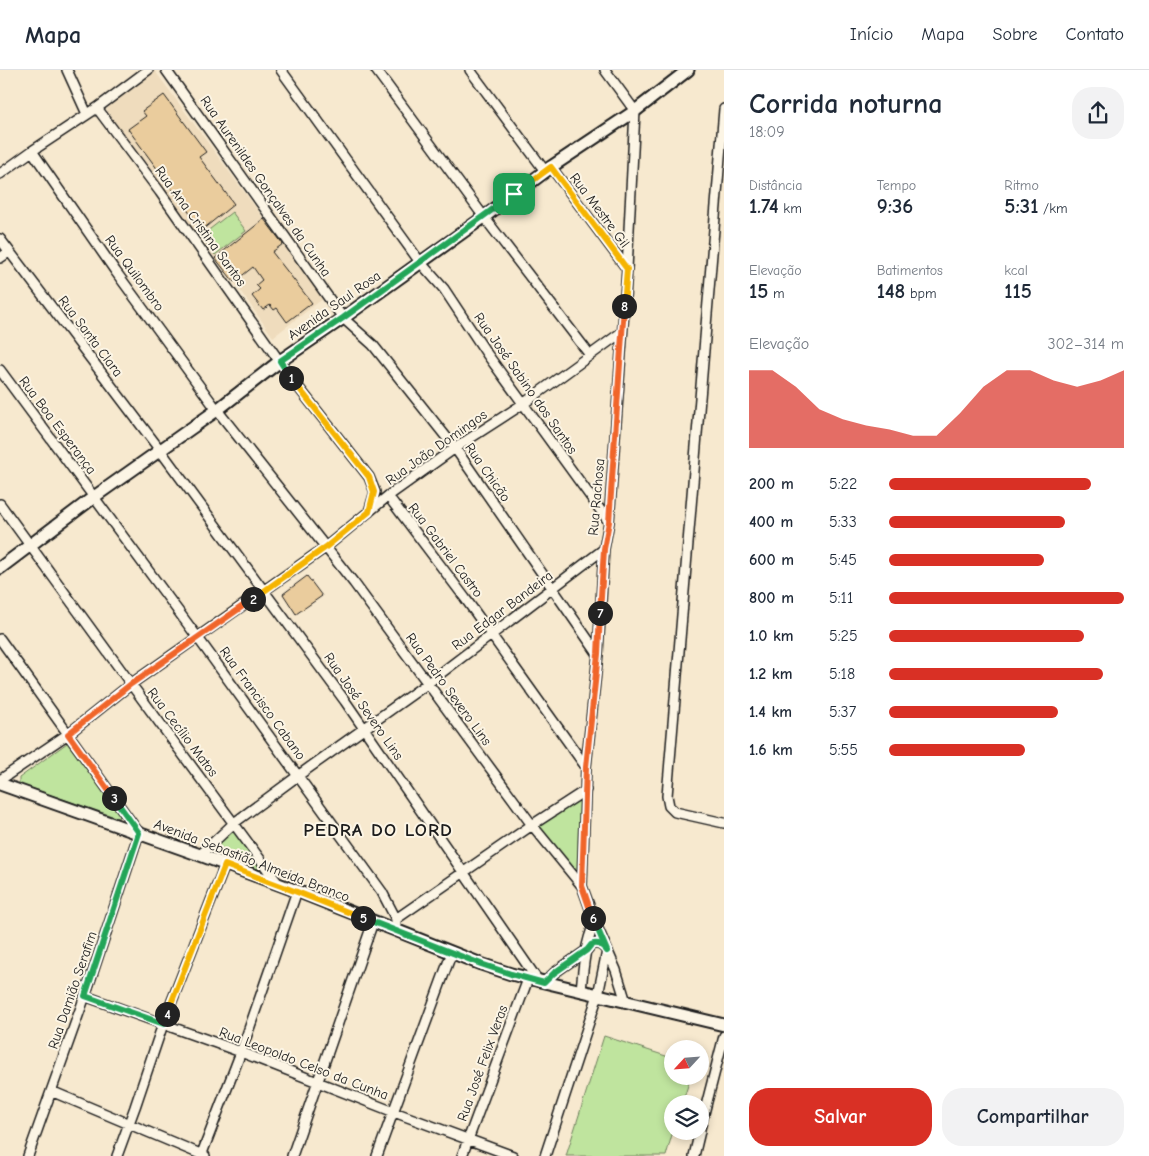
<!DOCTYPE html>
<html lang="pt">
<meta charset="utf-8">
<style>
body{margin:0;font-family:"Comic Neue",sans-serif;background:#f2f2f3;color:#1f2937;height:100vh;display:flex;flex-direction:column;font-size:19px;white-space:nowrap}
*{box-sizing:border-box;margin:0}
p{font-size:16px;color:#747a83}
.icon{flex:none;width:28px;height:28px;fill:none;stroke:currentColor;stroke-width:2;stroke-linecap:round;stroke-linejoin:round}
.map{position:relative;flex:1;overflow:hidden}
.drawer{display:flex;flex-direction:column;background:#fff;width:425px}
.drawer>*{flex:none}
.needle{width:32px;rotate:244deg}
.tools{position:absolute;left:664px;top:970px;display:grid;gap:10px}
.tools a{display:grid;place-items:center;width:45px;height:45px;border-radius:50%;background:#fff;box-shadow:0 2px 8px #0003;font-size:25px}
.pin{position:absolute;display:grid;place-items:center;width:42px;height:42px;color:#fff;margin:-21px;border-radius:10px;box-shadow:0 2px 8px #0006}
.km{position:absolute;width:25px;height:25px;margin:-12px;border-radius:50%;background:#222;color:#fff;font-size:14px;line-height:25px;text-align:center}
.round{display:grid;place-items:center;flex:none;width:52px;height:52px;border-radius:20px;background:#f2f2f3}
.headline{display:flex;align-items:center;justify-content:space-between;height:85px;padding:0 25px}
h1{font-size:28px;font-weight:700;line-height:38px}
.metrics{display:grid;grid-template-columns:repeat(3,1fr);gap:8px;height:85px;padding:5px 25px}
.metrics div{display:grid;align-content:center}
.metrics b{font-size:21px;font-weight:700}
.metrics small{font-size:14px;font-weight:400}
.metrics p{font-size:14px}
.chart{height:140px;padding:10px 25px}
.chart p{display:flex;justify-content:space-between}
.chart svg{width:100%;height:90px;margin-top:5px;fill:#d93025;opacity:.7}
.button{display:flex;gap:10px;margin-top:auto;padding:10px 25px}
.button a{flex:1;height:58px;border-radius:20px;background:#d93025;color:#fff;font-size:20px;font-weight:700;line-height:58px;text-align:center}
.button a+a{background:#f2f2f3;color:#1f2937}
ul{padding:0 25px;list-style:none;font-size:16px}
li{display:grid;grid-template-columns:80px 60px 1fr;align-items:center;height:38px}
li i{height:12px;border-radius:6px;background:#d93025}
header{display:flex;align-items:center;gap:30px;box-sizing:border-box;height:70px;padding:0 25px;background:#fff;border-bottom:1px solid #e0e1e3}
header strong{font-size:24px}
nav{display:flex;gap:28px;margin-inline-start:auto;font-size:18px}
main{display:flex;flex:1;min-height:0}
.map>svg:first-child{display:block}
.built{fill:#efdcbd}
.green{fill:#bfe49e;stroke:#6e805d}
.building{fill:#eacc9d;stroke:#1c1c1c}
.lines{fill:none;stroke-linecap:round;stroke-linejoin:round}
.minor-casing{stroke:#1c1c1c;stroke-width:12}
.tertiary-casing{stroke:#1c1c1c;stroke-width:15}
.minor{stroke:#fcf5e5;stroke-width:9}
.tertiary{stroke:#fcf5e5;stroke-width:11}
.split-1-casing{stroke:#fff;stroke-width:10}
.split-2-casing{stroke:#fff;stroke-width:10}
.split-3-casing{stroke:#fff;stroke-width:10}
.split-4-casing{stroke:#fff;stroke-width:10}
.split-5-casing{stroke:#fff;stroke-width:10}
.split-6-casing{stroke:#fff;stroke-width:10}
.split-7-casing{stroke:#fff;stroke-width:10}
.split-8-casing{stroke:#fff;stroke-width:10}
.split-9-casing{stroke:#fff;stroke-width:10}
.split-1{stroke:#22a559;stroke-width:6}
.split-2{stroke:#f5b400;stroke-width:6}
.split-3{stroke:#f0652b;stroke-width:6}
.split-4{stroke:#22a559;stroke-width:6}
.split-5{stroke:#f5b400;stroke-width:6}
.split-6{stroke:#22a559;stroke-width:6}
.split-7{stroke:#f0652b;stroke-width:6}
.split-8{stroke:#f0652b;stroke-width:6}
.split-9{stroke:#f5b400;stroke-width:6}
.labels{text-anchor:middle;stroke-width:4;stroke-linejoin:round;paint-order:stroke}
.street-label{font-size:14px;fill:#1c1c1c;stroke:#fcf5e5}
.district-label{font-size:19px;font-weight:bold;letter-spacing:1px;fill:#1c1c1c;stroke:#fcf5e5}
</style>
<header>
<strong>Mapa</strong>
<nav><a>Início</a><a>Mapa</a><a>Sobre</a><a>Contato</a></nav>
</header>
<main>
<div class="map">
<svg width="724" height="1086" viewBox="0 0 724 1086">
<rect width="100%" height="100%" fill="#f7e9cf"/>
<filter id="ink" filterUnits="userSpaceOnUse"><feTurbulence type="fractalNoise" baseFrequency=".02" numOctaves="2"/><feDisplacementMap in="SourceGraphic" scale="10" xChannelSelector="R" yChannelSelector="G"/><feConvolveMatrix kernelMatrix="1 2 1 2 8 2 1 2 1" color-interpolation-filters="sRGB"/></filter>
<g filter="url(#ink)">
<path class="built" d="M155,1L264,149L215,188L107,41L108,36Z
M283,174L324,228L273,267L234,212Z"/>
<path class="green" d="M232,142L246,161L215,185L201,166Z
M67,673L121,745L118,748L19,714V708Z
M581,728L579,805L539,757Z
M233,761L266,803L211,781Z
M604,966L672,988V1006H691L682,1034H672V1061H673L666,1086H566Z"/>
<path class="building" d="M164,25L206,82L199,87L234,134L202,160L128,59L146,46L142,41Z
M264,149L283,174L272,182L312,233L287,252L277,238L274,240L270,235L263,240L252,226L260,219L256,215L262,210L253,197L234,212L215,188Z
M307,506L322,526L296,544L283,524Z"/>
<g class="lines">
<defs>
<path id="minor" d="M67,0L87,44
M166,0L343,248L373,275L455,378L598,584
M281,0L420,192L444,219L487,284L609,452
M376,0L484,147L590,285
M470,0L545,101
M97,38L160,122L292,309L369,407L375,422L369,442
M724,39L667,726L669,736L675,742L724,753
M32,81L116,202L217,340L354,513L532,755L582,816L595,852L616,900L626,932
M551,97L627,199
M0,104L32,81L97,38L148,0
M0,169L160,380L345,631L539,912
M0,188L9,182
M0,300L198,568L382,822L396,849V861
M388,426L465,528L586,697
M0,434L131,614L279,815
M0,569L139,763L85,926L28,1086
M0,710L68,664L131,614L326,477L388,426L455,378L523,334L622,262
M200,785L234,753L299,705L428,613L604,479
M582,816L586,697L598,584L604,479L609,452L627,199L635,41L605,0
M396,849L532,755L586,720
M544,913L554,903L587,880L591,875C598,872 602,875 607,881L598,925L545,1086
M581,921C583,898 585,873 595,852
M85,926L241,982L394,1042L513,1086
M51,1021L205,1086
M700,1059L724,966
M117,1086L135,1037L163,954L225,795
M201,1086L241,982L297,821
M292,1086L373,852
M377,1086L452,882
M462,1086L528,909
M694,1086L700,1061"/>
<path id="tertiary" d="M0,498L94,427L217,340L280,291L343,248L484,147L551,97L635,41L688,0
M0,714L200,785L297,821L481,894L511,904L724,955"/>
</defs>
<use href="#minor" class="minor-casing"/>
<use href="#tertiary" class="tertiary-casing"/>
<use href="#minor" class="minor"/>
<use href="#tertiary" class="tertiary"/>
</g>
</g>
<g class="lines" filter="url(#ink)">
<defs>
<path id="split-1" d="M291,308L280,291L343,248L514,124"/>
<path id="split-2" d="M253,529L326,477L369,442L374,422L369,407L291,308"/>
<path id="split-3" d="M114,728L68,664L131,614L253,529"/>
<path id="split-4" d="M114,728L139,763L85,926L164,954L167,944"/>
<path id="split-5" d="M167,944L225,795L297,822L363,848"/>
<path id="split-6" d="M363,848L481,894L511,904L544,913L554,903L587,880L591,875C598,872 602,875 607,881L593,848"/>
<path id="split-7" d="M593,848L582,816L586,697L598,584L600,543"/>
<path id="split-8" d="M600,543L604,479L609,452L624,236"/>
<path id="split-9" d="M514,124L551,97L627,199L624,236"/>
</defs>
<use href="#split-1" class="split-1-casing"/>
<use href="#split-2" class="split-2-casing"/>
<use href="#split-3" class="split-3-casing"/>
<use href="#split-4" class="split-4-casing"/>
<use href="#split-5" class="split-5-casing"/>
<use href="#split-6" class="split-6-casing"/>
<use href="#split-7" class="split-7-casing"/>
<use href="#split-8" class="split-8-casing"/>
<use href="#split-9" class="split-9-casing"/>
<use href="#split-1" class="split-1"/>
<use href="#split-2" class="split-2"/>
<use href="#split-3" class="split-3"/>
<use href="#split-4" class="split-4"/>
<use href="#split-5" class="split-5"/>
<use href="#split-6" class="split-6"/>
<use href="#split-7" class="split-7"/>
<use href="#split-8" class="split-8"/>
<use href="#split-9" class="split-9"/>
</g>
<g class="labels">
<g class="street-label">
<text transform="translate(266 116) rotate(55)" y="5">Rua Aurenildes Gonçalves da Cunha</text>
<text transform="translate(600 140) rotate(53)" y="5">Rua Mestre Gil</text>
<text transform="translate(201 156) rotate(54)" y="5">Rua Ana Cristina Santos</text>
<text transform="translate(135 203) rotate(54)" y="5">Rua Quilombro</text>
<text transform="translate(334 235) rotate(-35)" y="5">Avenida Saul Rosa</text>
<text transform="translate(91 266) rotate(53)" y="5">Rua Santa Clara</text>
<text transform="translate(526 313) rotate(55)" y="5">Rua José Sabino dos Santos</text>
<text transform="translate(58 355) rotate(53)" y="5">Rua Boa Esperança</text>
<text transform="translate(436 377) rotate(-35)" y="5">Rua João Domingos</text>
<text transform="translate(488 402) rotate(55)" y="5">Rua Chicão</text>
<text transform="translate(596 427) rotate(-85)" y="5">Rua Rachosa</text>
<text transform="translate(446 480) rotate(53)" y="5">Rua Gabriel Castro</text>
<text transform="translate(502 540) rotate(-37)" y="5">Rua Edgar Bandeira</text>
<text transform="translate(449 619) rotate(54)" y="5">Rua Pedro Severo Lins</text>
<text transform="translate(263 633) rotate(54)" y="5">Rua Francisco Cabano</text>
<text transform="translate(364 636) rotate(55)" y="5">Rua José Severo Lins</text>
<text transform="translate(183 662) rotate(53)" y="5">Rua Cecílio Matos</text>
<text transform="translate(252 790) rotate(21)" y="5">Avenida Sebastião Almeida Branco</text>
<text transform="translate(72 920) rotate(-71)" y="5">Rua Damião Serafim</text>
<text transform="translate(304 993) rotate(21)" y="5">Rua Leopoldo Celso da Cunha</text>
<text transform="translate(482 993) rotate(-70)" y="5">Rua José Felix Veras</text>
</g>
<g class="district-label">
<text x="378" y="766">PEDRA DO LORD</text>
</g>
</g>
</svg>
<div class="tools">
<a><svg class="needle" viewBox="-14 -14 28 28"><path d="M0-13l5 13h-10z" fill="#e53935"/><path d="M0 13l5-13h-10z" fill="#747a83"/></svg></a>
<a><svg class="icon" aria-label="layers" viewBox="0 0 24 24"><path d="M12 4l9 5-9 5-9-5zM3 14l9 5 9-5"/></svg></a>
</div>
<div class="pin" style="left:514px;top:124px;background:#1e9e55"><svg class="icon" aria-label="arrive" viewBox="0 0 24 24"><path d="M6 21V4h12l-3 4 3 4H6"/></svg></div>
<b class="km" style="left:291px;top:308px">1</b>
<b class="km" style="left:253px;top:529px">2</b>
<b class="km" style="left:114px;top:728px">3</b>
<b class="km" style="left:167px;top:944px">4</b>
<b class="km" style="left:363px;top:848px">5</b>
<b class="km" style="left:593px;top:848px">6</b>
<b class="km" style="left:600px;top:543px">7</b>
<b class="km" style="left:624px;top:236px">8</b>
</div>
<section class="drawer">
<div class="headline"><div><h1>Corrida noturna</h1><p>18:09</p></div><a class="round"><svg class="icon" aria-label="share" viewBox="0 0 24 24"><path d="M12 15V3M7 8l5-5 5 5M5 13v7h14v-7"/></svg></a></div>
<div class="metrics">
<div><p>Distância</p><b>1.74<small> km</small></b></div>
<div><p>Tempo</p><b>9:36</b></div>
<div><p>Ritmo</p><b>5:31<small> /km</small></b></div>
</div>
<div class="metrics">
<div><p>Elevação</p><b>15<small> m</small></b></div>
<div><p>Batimentos</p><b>148<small> bpm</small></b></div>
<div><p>kcal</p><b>115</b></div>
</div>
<div class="chart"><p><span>Elevação</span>302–314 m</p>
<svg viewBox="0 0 160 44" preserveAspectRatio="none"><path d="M0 44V6L10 6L20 14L30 25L40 30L50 33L60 35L70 38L80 38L90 27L100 14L110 6L120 6L130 11L140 14L150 11L160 6V44z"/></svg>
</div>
<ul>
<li><b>200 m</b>5:22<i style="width:86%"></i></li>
<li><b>400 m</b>5:33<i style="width:75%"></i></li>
<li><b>600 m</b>5:45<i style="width:66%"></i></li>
<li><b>800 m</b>5:11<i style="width:100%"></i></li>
<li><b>1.0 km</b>5:25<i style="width:83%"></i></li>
<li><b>1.2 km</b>5:18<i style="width:91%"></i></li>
<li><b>1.4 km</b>5:37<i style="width:72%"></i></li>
<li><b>1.6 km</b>5:55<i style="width:58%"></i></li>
</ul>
<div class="button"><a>Salvar</a><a>Compartilhar</a></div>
</section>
</main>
